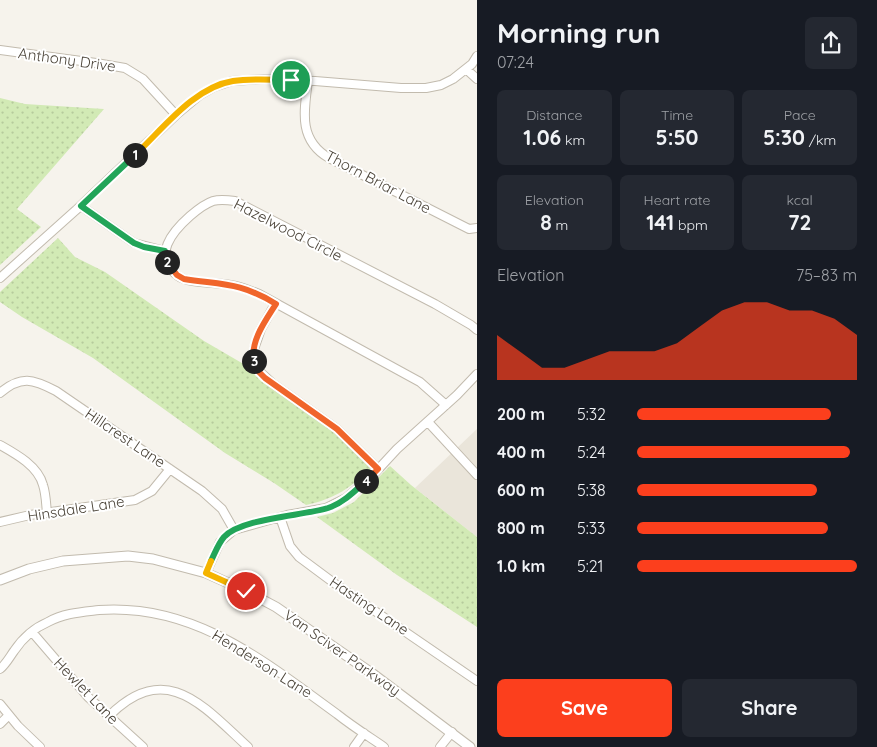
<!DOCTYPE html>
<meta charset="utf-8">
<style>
body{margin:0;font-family:Quicksand,sans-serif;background:#242831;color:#f1f3f6;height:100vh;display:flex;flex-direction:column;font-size:19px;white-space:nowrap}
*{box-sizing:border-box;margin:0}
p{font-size:16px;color:#9ea1a6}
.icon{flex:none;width:28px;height:28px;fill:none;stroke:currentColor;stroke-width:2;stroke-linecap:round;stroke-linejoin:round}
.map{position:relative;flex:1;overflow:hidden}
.drawer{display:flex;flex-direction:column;background:#171b24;width:400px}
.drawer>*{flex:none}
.pin{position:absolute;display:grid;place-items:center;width:42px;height:42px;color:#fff;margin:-21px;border:2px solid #fff;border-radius:50%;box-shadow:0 1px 5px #0007}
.km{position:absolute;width:25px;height:25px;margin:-12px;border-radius:50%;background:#222;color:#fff;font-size:14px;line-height:25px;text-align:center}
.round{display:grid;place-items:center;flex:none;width:52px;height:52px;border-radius:8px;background:#242831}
.head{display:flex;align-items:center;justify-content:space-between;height:85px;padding:0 20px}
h1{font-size:28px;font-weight:700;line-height:38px}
.figures{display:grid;grid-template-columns:repeat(3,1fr);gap:8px;height:85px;padding:5px 20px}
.figures div{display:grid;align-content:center;border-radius:8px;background:#242831;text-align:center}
.figures b{font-size:21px;font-weight:700}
.figures small{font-size:14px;font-weight:400}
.figures p{font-size:14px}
.chart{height:140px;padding:10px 20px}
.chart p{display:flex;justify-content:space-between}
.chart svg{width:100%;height:90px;margin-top:5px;fill:#fc3f1d;opacity:.7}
.primary-button{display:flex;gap:10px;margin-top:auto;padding:10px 20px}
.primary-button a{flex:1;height:58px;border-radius:8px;background:#fc3f1d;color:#fff;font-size:20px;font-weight:700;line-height:58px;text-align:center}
.primary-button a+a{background:#242831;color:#f1f3f6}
ul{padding:0 20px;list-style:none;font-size:16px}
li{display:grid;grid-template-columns:80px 60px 1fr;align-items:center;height:38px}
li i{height:12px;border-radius:6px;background:#fc3f1d}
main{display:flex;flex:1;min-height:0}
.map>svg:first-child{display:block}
.residential{fill:#eae5da}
.grass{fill:url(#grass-dots)}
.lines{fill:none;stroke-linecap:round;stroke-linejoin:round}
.minor-casing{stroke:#c2bbae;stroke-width:10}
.tertiary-casing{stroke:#c2bbae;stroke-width:11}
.minor{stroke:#fff;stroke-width:8}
.tertiary{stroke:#fff;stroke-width:9}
.split-1-casing{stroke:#fff;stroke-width:10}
.split-2-casing{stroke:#fff;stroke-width:10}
.split-3-casing{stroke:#fff;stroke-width:10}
.split-4-casing{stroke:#fff;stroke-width:10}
.split-5-casing{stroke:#fff;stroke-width:10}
.split-6-casing{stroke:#fff;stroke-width:10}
.split-1{stroke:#f5b400;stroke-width:6}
.split-2{stroke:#22a559;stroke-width:6}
.split-3{stroke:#f0652b;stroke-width:6}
.split-4{stroke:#f0652b;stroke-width:6}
.split-5{stroke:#22a559;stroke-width:6}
.split-6{stroke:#f5b400;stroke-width:6}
.labels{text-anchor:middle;stroke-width:4;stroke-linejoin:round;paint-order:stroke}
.street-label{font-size:15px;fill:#4b4439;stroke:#fff}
</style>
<main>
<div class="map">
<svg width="477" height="747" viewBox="0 0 477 747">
<defs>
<pattern id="grass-dots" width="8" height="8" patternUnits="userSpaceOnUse" patternTransform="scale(1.25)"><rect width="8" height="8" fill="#d2eab5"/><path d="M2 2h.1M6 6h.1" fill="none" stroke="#b6ca9c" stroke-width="1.8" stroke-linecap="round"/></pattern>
</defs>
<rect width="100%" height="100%" fill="#f6f3ec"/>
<path class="residential" d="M477,429V537L415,488Z"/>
<path class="grass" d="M0,98L25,104L104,109L17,209L41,227L0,265Z
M58,238L75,257L105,272L204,341L266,377L330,424L373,466C352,487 335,499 306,505L274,483L225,453L93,358L22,317L0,302V292Z
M390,466L411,485L477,537V627L397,575L317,517L333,513L354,502Z"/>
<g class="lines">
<defs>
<path id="minor" d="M0,50L96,63L125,68L143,79L176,115
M466,69L477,79
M308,81C304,111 298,140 329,158L469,229L477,228
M81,206L134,243L165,251
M0,278L76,210L176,115L200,95L214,87L232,81L264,79L315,81L401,88H426L441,85L453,79L472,64L477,56
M275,304L261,329L254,349L253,357L259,371L272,383L337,429L378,469
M0,393C21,375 33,379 56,391L202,491L222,509L234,530
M446,405L420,382L259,294C249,290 240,286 230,285C216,282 189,284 178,276C151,256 173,231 190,216C197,210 204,204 213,201C220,199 228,200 235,201L435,304L471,325L477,330
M428,422L477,475
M0,445C16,454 38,466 43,485C46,494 46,504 47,513
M280,517L290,546L299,557L334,583L477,681
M0,522L30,515L135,500L152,491L170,469
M206,573L220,542L234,530L287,515L326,508L346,498L372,476L397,449L457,395L477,374
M32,632L88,697L143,747
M0,669C6,664 9,658 14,651C22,639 34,628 48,622C64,613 82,612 99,610C195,603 265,662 337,714C352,726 368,736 384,747
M0,704L18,726L40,747
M109,716C166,659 203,706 248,747
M0,724L9,715
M354,747L364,733
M440,747L452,732"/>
<path id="tertiary" d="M0,580L29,569L63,561L128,556L153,559L206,573L246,591L276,607L373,674L470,747"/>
</defs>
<use href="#minor" class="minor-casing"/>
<use href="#tertiary" class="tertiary-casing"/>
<use href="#minor" class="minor"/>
<use href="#tertiary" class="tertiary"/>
</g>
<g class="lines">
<defs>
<path id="split-1" d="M135,155C162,130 194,87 233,81C252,78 272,80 291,80"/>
<path id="split-2" d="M135,155L81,206L134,243L144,247L165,251L167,262"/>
<path id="split-3" d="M167,262L177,275L184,279C222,285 240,282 276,304C266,320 250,341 254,361"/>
<path id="split-4" d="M254,361L259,372L265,378L337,429L378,469L366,481"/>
<path id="split-5" d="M211,561C215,553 218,544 224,537C242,518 302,516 328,508C343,503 355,491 366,481"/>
<path id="split-6" d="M211,561L206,573L246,591"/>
</defs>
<use href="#split-1" class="split-1-casing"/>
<use href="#split-2" class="split-2-casing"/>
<use href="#split-3" class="split-3-casing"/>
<use href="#split-4" class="split-4-casing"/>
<use href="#split-5" class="split-5-casing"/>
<use href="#split-6" class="split-6-casing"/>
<use href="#split-1" class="split-1"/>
<use href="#split-2" class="split-2"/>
<use href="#split-3" class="split-3"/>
<use href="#split-4" class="split-4"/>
<use href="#split-5" class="split-5"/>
<use href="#split-6" class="split-6"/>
</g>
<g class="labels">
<g class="street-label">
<text transform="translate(67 60) rotate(8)" y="5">Anthony Drive</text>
<text transform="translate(378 182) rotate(28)" y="5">Thorn Briar Lane</text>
<text transform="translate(288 230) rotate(27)" y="5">Hazelwood Circle</text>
<text transform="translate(125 438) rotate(34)" y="5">Hillcrest Lane</text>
<text transform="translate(76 509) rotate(-9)" y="5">Hinsdale Lane</text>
<text transform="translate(369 606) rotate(34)" y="5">Hasting Lane</text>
<text transform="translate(342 653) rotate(35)" y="5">Van Sciver Parkway</text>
<text transform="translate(262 664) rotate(32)" y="5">Henderson Lane</text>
<text transform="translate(86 691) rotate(46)" y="5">Hewlet Lane</text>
</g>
</g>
</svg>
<div class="pin" style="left:291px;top:80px;background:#1e9e55"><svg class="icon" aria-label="arrive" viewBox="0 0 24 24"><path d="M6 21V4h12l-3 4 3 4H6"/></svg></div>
<div class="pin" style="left:246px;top:591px;background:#d93025"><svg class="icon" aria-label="check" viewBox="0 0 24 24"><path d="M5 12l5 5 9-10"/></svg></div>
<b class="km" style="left:135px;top:155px">1</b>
<b class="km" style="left:167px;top:262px">2</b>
<b class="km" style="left:254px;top:361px">3</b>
<b class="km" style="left:366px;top:481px">4</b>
</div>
<section class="drawer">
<div class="head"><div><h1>Morning run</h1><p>07:24</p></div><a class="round"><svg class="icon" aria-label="share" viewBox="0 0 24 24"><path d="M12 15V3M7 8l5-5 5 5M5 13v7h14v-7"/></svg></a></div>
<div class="figures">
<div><p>Distance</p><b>1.06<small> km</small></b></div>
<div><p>Time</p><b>5:50</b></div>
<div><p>Pace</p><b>5:30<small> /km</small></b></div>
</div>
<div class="figures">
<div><p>Elevation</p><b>8<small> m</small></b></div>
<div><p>Heart rate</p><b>141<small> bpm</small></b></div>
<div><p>kcal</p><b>72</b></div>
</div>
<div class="chart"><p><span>Elevation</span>75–83 m</p>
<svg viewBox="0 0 160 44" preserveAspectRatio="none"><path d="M0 44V22L10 30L20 38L30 38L40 34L50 30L60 30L70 30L80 26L90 18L100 10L110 6L120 6L130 10L140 10L150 14L160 22V44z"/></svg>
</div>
<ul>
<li><b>200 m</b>5:32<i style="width:88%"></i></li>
<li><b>400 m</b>5:24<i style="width:97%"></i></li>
<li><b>600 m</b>5:38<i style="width:82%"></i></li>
<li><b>800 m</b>5:33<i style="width:87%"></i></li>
<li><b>1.0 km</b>5:21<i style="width:100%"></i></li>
</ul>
<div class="primary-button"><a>Save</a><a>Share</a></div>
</section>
</main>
